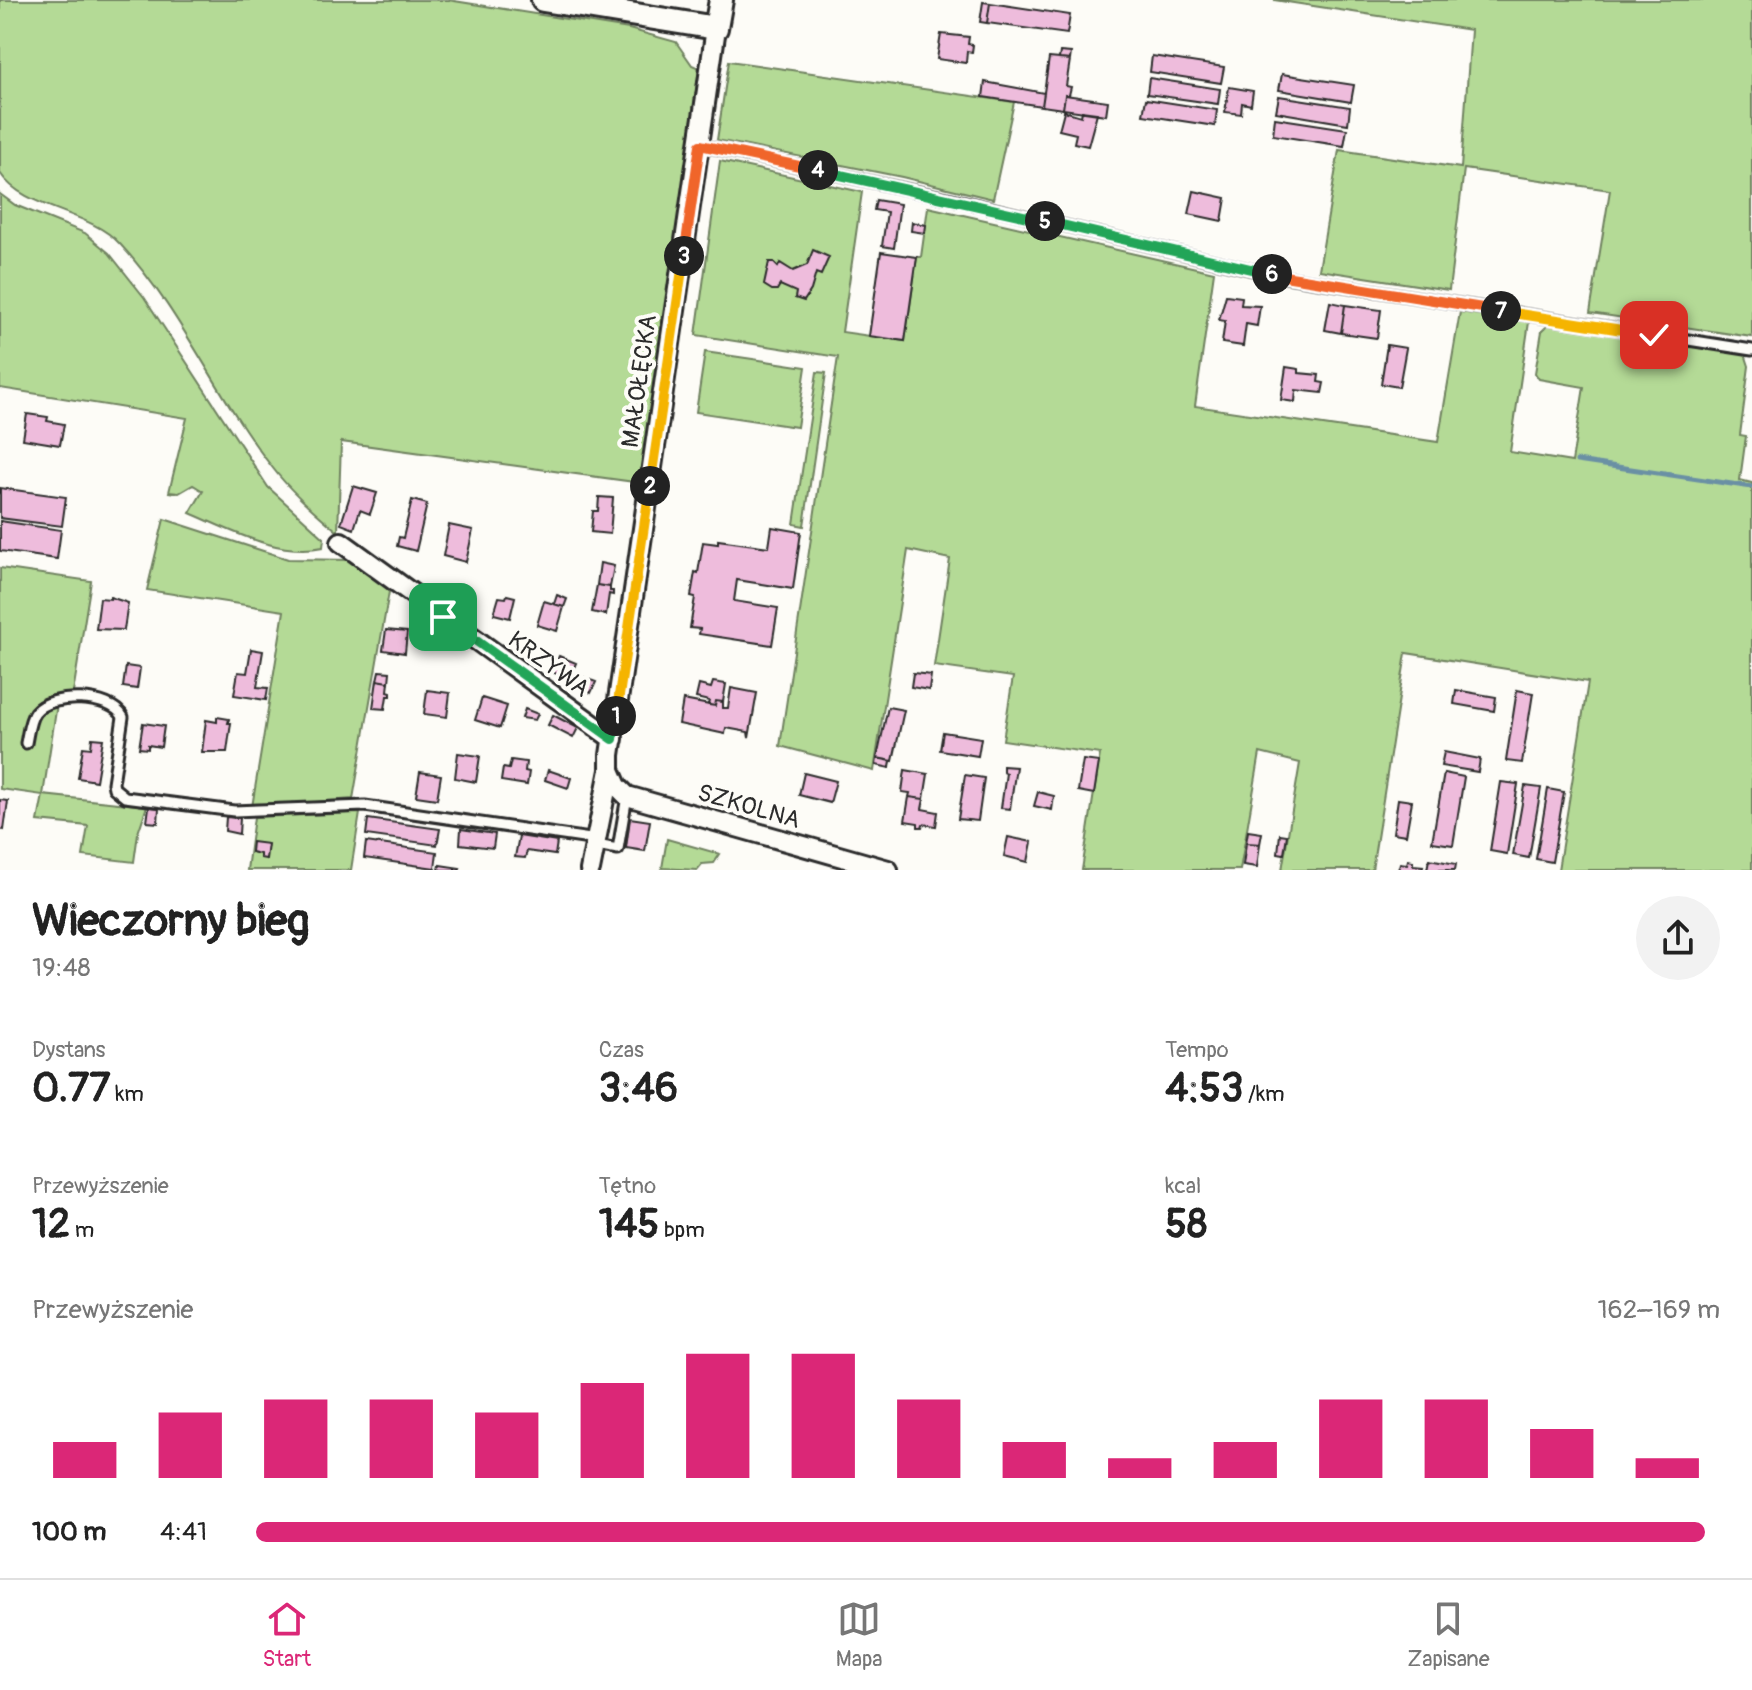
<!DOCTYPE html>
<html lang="pl">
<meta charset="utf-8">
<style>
body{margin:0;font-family:Pangolin,sans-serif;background:#f2f2f2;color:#222;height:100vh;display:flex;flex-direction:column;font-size:30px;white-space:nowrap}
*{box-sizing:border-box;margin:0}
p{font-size:26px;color:#767676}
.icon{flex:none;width:44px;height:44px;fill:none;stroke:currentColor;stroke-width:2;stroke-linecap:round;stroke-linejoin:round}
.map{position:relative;height:870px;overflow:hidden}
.side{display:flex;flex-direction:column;background:#fff;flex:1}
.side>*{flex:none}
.pin{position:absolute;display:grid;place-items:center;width:68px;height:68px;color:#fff;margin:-34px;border-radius:16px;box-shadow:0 4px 12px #0006}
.km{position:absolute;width:40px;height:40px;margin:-20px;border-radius:50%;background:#222;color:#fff;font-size:22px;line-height:40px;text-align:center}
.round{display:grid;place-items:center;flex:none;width:84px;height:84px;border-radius:42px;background:#f2f2f2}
.summary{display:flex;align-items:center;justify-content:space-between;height:136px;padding:0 32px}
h1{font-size:44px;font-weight:800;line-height:60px}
.metrics{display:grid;grid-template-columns:repeat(3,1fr);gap:12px;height:136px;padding:8px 32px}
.metrics div{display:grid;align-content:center}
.metrics b{font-size:40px;font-weight:800}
.metrics small{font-size:22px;font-weight:400}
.metrics p{font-size:22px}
.chart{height:224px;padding:16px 32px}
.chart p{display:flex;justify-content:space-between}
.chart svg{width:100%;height:144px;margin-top:8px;stroke:#db2777;stroke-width:6}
ul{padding:0 32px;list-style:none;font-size:26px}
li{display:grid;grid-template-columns:128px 96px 1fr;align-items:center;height:60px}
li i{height:20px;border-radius:10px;background:#db2777}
.tab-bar{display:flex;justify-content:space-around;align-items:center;height:112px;border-top:2px solid #e0e0e0;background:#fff;font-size:22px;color:#767676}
.tab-bar a{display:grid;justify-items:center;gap:4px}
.tab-bar .on{color:#db2777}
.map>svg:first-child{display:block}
.green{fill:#b4da96;stroke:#708260;stroke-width:2}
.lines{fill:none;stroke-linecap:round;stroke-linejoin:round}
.stream{stroke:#6a90a4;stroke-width:5}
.building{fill:#eebcdc;stroke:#2b2b2b;stroke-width:2}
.service-casing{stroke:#2b2b2b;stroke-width:15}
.minor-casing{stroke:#2b2b2b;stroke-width:24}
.tertiary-casing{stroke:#2b2b2b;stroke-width:28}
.service{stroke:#fdfcf7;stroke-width:9}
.minor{stroke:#fdfcf7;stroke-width:18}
.tertiary{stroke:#fdfcf7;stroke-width:22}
.split-1-casing{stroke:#fff;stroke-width:16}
.split-2-casing{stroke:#fff;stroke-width:16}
.split-3-casing{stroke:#fff;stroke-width:16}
.split-4-casing{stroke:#fff;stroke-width:16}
.split-5-casing{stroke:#fff;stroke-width:16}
.split-6-casing{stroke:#fff;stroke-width:16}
.split-7-casing{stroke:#fff;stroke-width:16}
.split-8-casing{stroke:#fff;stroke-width:16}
.split-1{stroke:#22a559;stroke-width:10}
.split-2{stroke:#f5b400;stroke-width:10}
.split-3{stroke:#f5b400;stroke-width:10}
.split-4{stroke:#f0652b;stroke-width:10}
.split-5{stroke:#22a559;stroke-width:10}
.split-6{stroke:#22a559;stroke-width:10}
.split-7{stroke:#f0652b;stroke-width:10}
.split-8{stroke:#f5b400;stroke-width:10}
.labels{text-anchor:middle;stroke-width:8;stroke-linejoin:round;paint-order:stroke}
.street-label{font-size:24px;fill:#2b2b2b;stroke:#fdfcf7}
</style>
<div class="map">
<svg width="1752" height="870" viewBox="0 0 1752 870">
<rect width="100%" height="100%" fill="#fdfcf7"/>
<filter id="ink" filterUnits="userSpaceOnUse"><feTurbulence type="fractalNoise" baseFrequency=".0125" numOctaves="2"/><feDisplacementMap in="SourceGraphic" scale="16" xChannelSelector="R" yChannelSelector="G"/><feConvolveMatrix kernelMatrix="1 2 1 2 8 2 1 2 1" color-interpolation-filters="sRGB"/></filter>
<g filter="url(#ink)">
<path class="green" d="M0,0H448L629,29L676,42L692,65L699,68L642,483L341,442L338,532C314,511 291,492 272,467C217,397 181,310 120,244C89,210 24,210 0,173Z
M1274,0H1752V337L1590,313L1610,190L1464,169L1449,290L1319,270L1339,150L1461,168L1471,30Z
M729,61L1014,102L993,199L902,177L717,140Z
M720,161L862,192L842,332L905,341L917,257H921L928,207L1214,272L1195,406L1438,442L1460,312L1529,322L1510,452L1572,462L1584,387L1539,379L1535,373L1542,331L1548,325L1745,354L1749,366L1740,435L1746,436L1740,480L1752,483V870H1558L1588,682L1406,653L1372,870H1282L1300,763L1260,753L1240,870H1082L1100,754L1003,740L1013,677L934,666L950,559L908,550L874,771L780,746L838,357L696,335Z
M0,194L15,205L85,233L109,253L144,297L268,487L324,538L323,547C279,557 230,530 190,513L203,491L193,485L179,493L169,492L187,418L0,388Z
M705,352L806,367L797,427L696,412Z
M817,372L826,373L804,526L794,524Z
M164,519L288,559L353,560L390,586L353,799L252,807L284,611L147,590Z
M0,568L91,581L71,705L57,704L43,795L147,806L138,833L134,862L83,856L88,826L38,821L43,795L0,789Z
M360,813L351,870H247L254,817Z
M667,839L720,854L714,863L702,864L697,870L662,868Z"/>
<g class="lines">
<path class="stream" d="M1577,461L1752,487"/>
</g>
<path class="building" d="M983,2L990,3L987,23L980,22Z
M990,3L1070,15L1067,34L987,23Z
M941,34L969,37L968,44L973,45L972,52L967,51L966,63L937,59Z
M1060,52L1071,53L1070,60L1059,59Z
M1152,56L1224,67L1221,83L1150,72Z
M1049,58L1070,60L1066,86L1071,87L1069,95H1065L1063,109L1042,106Z
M1282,74L1354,85L1351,102L1279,90Z
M1149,78L1220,89L1218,104L1147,94Z
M985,82L1044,93L1042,106L983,97Z
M1229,87L1253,91L1251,105L1242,103L1241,114L1225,112Z
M1065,95L1108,101L1106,115L1063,109Z
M1279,96L1350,107L1348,124L1276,112Z
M1146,99L1217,110L1215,126L1143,115Z
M1064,111L1081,116L1082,111L1097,113L1088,146L1074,143L1076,134L1059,130Z
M1275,118L1347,129L1344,146L1273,135Z
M1194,191L1226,198L1222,221L1189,214Z
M876,200L900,204L894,248L882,246L887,212L874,210Z
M912,222L926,225L925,233L911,231Z
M813,250L829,257L821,275L816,273L811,290L804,301L795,298L796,292L780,285L777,290H772L764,285L769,262H773L778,267L780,263L793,271L807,265Z
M881,252L917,257L905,341L869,336Z
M1226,295L1242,297L1241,305L1260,306L1257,326L1246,324L1243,346L1222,343L1225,321L1219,320Z
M1330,302L1345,305L1341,333L1325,330Z
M1345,305L1381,310L1377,338L1341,333Z
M1387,345L1406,348L1399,387L1381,384Z
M1286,367L1299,369V373L1319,375L1318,382L1324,383L1322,393L1296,390L1295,402L1281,400Z
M27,414L48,417L47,421L64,424L60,445L23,439Z
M353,486L377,493L370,514L360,510L354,529L341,524Z
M0,488L66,497L62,526L0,518Z
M599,497L613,498L610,534L591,532L593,511H598Z
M412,500L427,504L416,551L397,546L399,537L403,538Z
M0,521L61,530L57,559L0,551Z
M449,525L473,530L466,562L443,556Z
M772,527L801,532L793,589L737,580L734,601L778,608L772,645L699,634L700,629L690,628L695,597L691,596L695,572L698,573L703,542L718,544V540L769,547Z
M600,563L614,566L610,587L597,585Z
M597,585L610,587V591H613V595L609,594L606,615L592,612Z
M507,595L515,597L510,618L494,614L499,597L506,598Z
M557,595L567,599L564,607L554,604Z
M110,597L128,603L124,630L96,629L100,598L110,599Z
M544,601L564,607L557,631L537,625Z
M386,630L407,632L405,653L383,650Z
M251,649L263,651L257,687L268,688L266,700L234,695L238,672L247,673Z
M559,656L576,663L569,679L552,672Z
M126,666L140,668L137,689L123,687Z
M379,671L390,672L389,682L377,680Z
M572,673L596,682L591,693L568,683Z
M913,673L931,675L929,690L911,687Z
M377,680L389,682L388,691L391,692V696H387L385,709L373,708Z
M713,682L726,684L723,702L716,701L715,706L708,705L709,701L696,698L699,685L711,688Z
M731,688L757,693L749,738L748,732L726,728L725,734L679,724L683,700L715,706L716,701L723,702V708H728Z
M427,690L450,693L447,717L424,714Z
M1456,690L1496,697L1494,711L1454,704Z
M1517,690L1533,693L1522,763L1506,761Z
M482,698L507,706L500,728L475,720Z
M888,707L904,710L893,761L877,758Z
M525,709L538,714L535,720L522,718Z
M553,715L578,728L573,738L548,725Z
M217,717L229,719L228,723H231L227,752H202L206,720L217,722Z
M143,723L164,726L161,747L148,745V749L139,748Z
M943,732L981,738L978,756L940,750Z
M92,738L103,739L96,781L78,778L83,747L91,748Z
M1444,752L1480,759L1478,772L1441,766Z
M458,753L480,756L476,782L455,778Z
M877,758L891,761L890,768L876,765Z
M511,760L526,762L525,771L529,772L527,785L501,781L503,768L509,769Z
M1083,760L1099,762L1094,794L1078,791Z
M1003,766L1016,767L1010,809L1001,808L1006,773L1003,772Z
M548,770L571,778L568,788L545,780Z
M905,770L928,774L924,799L909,797L910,793L902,792Z
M420,772L441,775L437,799L416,796Z
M804,773L836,781L830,803L799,795Z
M1444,773L1464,777L1453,845L1432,842Z
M965,775L984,778L978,821L958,819Z
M1501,782L1518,784L1507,854L1490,851Z
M1525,786L1541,788L1529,858L1513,855Z
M1548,789L1564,792L1552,862L1536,859Z
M1038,792L1054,796L1052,810L1034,806Z
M909,797L924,799L922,809L938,812L936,826L923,824L922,827H918V823L905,821Z
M1398,799L1412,801L1406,835L1393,833Z
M0,800L8,801L4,830L0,829Z
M149,807L159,808L158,823L147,822Z
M226,817L240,818L239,834L225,831Z
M630,818L650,821L645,851L626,848Z
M368,819L440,829L437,845L366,835Z
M461,829L495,834L493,848L460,844Z
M1248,831L1262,833L1260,844L1246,843Z
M1280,834L1287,835L1284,854L1278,853Z
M519,836L557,842L555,855L527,851L525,858L515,857Z
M1008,837L1032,842L1028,862L1004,856Z
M252,842L268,844L266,859L260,858V854L251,852Z
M366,842L437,852L435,868L364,858Z
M1246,843L1260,844L1257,867L1243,865Z
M1429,859L1456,864L1455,870H1427Z
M1408,860L1413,861V865L1423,866L1422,870H1398L1400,863L1407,864Z
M440,865L460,868L459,870H439Z"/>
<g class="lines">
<defs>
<path id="service" d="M700,145L961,201L1274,275L1752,350
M26,743C28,734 29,720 35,712C51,693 111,694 123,717L113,783L114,788L125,797L234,811L365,806L597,840
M596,845L618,849L627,796"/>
<path id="minor" d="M341,542L613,739
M610,770L617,786L627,796L888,870
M590,870L610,770V755L716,28"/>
<path id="tertiary" d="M543,0L716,28L721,0"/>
</defs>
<use href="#service" class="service-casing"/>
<use href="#minor" class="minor-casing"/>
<use href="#tertiary" class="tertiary-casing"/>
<use href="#service" class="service"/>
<use href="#minor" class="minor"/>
<use href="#tertiary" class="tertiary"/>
</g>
</g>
<g class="lines" filter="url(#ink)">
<defs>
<path id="split-1" d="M443,617L613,739L616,716"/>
<path id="split-2" d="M616,716L650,486"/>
<path id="split-3" d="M650,486L684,256"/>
<path id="split-4" d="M684,256L700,145L818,170"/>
<path id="split-5" d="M818,170L1045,221"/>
<path id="split-6" d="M1045,221L1272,274"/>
<path id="split-7" d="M1272,274L1501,311"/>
<path id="split-8" d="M1501,311L1654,335"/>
</defs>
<use href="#split-1" class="split-1-casing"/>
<use href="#split-2" class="split-2-casing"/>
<use href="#split-3" class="split-3-casing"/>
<use href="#split-4" class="split-4-casing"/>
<use href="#split-5" class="split-5-casing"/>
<use href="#split-6" class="split-6-casing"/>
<use href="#split-7" class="split-7-casing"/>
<use href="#split-8" class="split-8-casing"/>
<use href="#split-1" class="split-1"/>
<use href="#split-2" class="split-2"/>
<use href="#split-3" class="split-3"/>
<use href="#split-4" class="split-4"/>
<use href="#split-5" class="split-5"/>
<use href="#split-6" class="split-6"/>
<use href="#split-7" class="split-7"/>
<use href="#split-8" class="split-8"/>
</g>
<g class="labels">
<g class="street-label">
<text transform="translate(639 381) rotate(-82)" y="8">MAŁOŁĘCKA</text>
<text transform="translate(549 664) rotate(36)" y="8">KRZYWA</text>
<text transform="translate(749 806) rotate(16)" y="8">SZKOLNA</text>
</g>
</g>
</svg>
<div class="pin" style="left:443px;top:617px;background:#1e9e55"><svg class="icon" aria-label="arrive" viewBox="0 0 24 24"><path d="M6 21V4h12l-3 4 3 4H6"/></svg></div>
<div class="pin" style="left:1654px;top:335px;background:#d93025"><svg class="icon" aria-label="check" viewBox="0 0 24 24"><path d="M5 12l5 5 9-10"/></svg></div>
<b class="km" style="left:616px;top:716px">1</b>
<b class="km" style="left:650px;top:486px">2</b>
<b class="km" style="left:684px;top:256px">3</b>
<b class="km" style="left:818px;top:170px">4</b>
<b class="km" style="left:1045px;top:221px">5</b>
<b class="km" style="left:1272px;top:274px">6</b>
<b class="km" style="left:1501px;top:311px">7</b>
</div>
<section class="side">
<div class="summary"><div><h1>Wieczorny bieg</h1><p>19:48</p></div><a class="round"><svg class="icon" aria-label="share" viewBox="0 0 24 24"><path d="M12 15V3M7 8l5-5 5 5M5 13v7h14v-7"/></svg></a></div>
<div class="metrics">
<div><p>Dystans</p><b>0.77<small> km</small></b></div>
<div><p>Czas</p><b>3:46</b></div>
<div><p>Tempo</p><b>4:53<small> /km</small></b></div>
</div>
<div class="metrics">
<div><p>Przewyższenie</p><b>12<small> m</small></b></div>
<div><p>Tętno</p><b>145<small> bpm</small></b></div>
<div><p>kcal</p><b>58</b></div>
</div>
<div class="chart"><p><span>Przewyższenie</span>162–169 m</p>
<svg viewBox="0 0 160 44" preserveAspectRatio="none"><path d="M5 44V33M15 44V24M25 44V20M35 44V20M45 44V24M55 44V15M65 44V6M75 44V6M85 44V20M95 44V33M105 44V38M115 44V33M125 44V20M135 44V20M145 44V29M155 44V38"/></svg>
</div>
<ul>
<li><b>100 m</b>4:41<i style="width:99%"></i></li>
</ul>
</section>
<nav class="tab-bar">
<a class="on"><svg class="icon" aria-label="home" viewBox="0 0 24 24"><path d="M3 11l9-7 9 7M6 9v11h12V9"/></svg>Start</a>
<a><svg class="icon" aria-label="map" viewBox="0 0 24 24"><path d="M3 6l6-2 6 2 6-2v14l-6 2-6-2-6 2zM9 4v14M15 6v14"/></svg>Mapa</a>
<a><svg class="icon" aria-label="saved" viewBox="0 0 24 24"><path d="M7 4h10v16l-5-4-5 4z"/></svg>Zapisane</a>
</nav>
